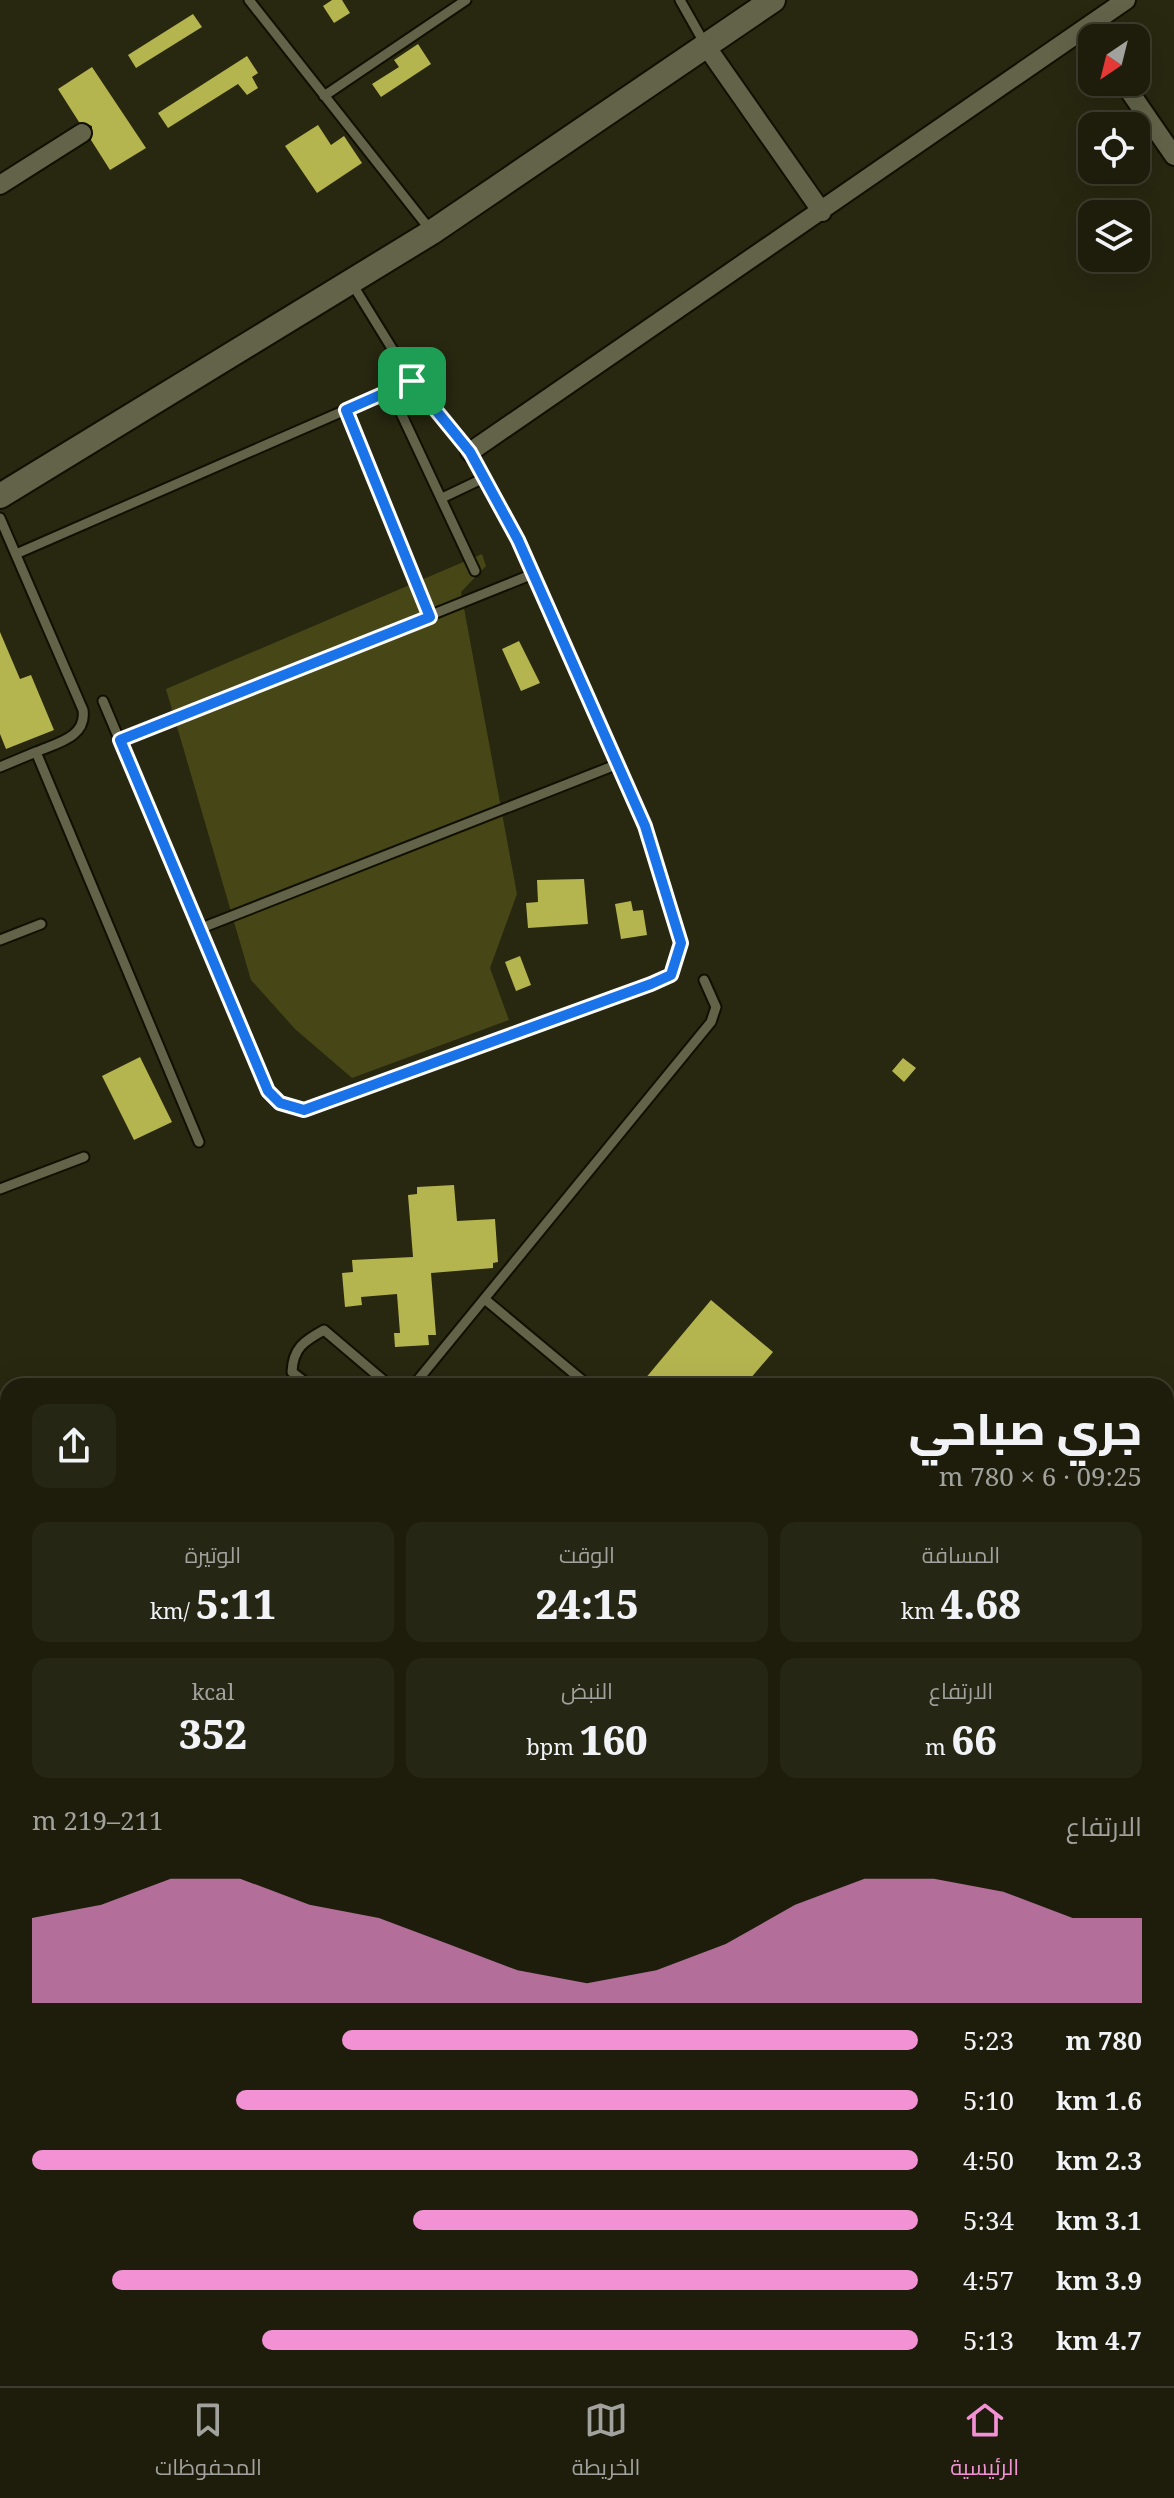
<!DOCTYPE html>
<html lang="ar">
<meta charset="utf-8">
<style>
body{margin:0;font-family:"Noto Serif",Cairo,serif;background:#262615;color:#f1f3f6;direction:rtl;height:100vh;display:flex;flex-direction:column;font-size:30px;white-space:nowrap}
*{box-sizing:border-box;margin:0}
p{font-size:26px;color:#a1a29d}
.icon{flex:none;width:44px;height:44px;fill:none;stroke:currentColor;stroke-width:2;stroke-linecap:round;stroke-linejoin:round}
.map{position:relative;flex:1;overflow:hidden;direction:ltr}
.side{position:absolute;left:0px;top:1378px;width:1174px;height:1008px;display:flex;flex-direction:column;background:#1e1d0c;border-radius:24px 24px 0 0;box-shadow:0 8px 32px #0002,0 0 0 2px #3c3b2d;direction:rtl}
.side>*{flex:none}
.needle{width:52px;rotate:215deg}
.controls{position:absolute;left:1078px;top:24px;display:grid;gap:16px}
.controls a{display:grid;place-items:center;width:72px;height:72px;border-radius:16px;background:#1e1d0c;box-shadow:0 8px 32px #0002,0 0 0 2px #3c3b2d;font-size:40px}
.pin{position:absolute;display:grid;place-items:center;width:68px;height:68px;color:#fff;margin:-34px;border-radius:16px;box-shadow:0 4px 12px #0006}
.round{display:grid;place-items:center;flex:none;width:84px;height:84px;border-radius:16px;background:#262615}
.summary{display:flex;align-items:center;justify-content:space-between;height:136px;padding:0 32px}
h1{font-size:44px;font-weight:800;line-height:60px}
.stats{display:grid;grid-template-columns:repeat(3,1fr);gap:12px;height:136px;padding:8px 32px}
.stats div{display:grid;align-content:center;border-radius:16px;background:#262615;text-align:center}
.stats b{font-size:40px;font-weight:800}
.stats small{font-size:22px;font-weight:400}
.stats p{font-size:22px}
.chart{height:224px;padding:16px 32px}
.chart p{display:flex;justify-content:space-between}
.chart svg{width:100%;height:144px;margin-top:8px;fill:#f391d5;opacity:.7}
ul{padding:0 32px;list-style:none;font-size:26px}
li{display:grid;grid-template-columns:128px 96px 1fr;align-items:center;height:60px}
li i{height:20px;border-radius:10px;background:#f391d5}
.menu{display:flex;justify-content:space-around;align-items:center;height:112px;border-top:2px solid #3c3b2d;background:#1e1d0c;font-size:22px;color:#a1a29d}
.menu a{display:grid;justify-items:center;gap:4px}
.menu .current{color:#f391d5}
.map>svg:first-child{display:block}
.green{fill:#474617}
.building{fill:#b5b550}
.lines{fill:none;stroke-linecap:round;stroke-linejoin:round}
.lane-casing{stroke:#111000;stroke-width:13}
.street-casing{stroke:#111000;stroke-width:22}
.secondary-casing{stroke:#111000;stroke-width:28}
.highway-casing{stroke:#111000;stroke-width:28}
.lane{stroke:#626349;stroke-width:9}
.street{stroke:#626349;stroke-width:18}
.secondary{stroke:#626349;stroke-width:24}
.highway{stroke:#e189c5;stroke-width:24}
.route-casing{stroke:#fff;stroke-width:16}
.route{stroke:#1a73e8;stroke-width:10}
</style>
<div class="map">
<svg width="1174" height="2386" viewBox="0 0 1174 2386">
<rect width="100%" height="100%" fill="#282710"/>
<path class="green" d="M482,554L486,566L461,592L517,894L490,968L509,1020L352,1078L295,1029L251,980L166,689Z"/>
<path class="building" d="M332,0H342L350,13L334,23L323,6Z
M193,14L202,27L136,68L128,55Z
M418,44L431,64L381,97L372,84L399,67L394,60Z
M247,56L258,73L252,77L258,88L247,95L238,84L168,128L158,113Z
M92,67L146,148L110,170L91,140L92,126L79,122L58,89Z
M318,125L331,145L344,136L362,163L317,193L285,146Z
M0,632L20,679L31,675L54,730L6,749L0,734Z
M519,641L540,683L521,691L502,649Z
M584,879L588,924L528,928L526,903L538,902L537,880Z
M631,901L633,911L643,910L647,935L621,939L615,904Z
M520,956L531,985L516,991L505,962Z
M140,1057L172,1122L134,1140L102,1076Z
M903,1058L916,1068L904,1082L892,1071Z
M454,1185L457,1221L495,1219L498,1262L493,1263V1268L431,1273L436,1335H428L429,1345L395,1347L394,1333H400L397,1294L361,1297L362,1305L345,1307L342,1273L353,1272L352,1260L413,1257L408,1195L417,1194V1187Z
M711,1300L773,1352L744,1386H639Z"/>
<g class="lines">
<defs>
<path id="lane" d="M249,0L432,232
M680,0L706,46
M324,96L466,0
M351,282L412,381
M346,410L430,617
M400,411L475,571
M442,498L484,478
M0,518L83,710C87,737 57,743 36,752L199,1142
M16,554L412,381L470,452L518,540L645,826L681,943C678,966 672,974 651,984L304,1110L280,1103L268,1091L103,701
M120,740L533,574
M0,767L36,752
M199,929L618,764
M0,940L41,924
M0,1189L84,1157
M487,1301L589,1386
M310,1386L292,1372C293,1348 304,1341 324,1330L390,1386
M413,1386L711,1022L716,1007L704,980
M1166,1831L1174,1821
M757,2378L767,2386"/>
<path id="street" d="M706,46L822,212
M1123,82L1174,156
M0,185L82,133
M470,452L1126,0
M0,2292L8,2299
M57,2378L61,2386"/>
<path id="secondary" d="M0,496L432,232L773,0
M0,1995L8,2001
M414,2378L421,2386"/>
<path id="highway" d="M0,2093L8,2101
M0,2179L8,2187
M171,2378L187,2386
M281,2378L288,2386
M138,2386L162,2378"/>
</defs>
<use href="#lane" class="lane-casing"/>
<use href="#street" class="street-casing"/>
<use href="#secondary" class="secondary-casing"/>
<use href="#highway" class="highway-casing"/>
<use href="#lane" class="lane"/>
<use href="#street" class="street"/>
<use href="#secondary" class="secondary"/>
<use href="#highway" class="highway"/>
</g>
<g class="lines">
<defs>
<path id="route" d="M412,381L470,452L518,540L645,826L681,943L671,975L651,984L304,1110L280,1103L268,1091L120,740L430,617L346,410Z"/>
</defs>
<use href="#route" class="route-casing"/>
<use href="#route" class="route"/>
</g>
</svg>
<div class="controls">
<a><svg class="needle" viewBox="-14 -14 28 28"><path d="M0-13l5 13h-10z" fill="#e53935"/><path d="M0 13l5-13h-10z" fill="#a1a29d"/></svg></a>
<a><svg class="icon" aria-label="locate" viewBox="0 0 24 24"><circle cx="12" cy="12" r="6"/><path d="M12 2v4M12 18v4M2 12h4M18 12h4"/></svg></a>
<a><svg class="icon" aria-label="layers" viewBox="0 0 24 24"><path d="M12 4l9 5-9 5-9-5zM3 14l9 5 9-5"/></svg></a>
</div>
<div class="pin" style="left:412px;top:381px;background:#1e9e55"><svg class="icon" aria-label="arrive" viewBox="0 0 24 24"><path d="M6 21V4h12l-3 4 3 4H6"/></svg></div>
<section class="side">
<div class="summary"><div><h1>جري صباحي</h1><p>09:25 · 6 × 780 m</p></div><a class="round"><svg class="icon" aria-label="share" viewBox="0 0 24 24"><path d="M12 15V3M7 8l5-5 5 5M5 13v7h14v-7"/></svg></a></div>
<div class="stats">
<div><p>المسافة</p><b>4.68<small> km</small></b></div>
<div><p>الوقت</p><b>24:15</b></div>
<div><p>الوتيرة</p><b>5:11<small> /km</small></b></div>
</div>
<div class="stats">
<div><p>الارتفاع</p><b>66<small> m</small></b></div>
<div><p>النبض</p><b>160<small> bpm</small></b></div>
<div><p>kcal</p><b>352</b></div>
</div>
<div class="chart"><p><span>الارتفاع</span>211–219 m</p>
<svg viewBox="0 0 160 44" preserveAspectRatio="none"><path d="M0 44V18L10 14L20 6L30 6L40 14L50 18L60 26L70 34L80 38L90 34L100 26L110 14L120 6L130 6L140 10L150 18L160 18V44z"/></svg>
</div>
<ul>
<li><b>780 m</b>5:23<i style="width:65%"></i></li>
<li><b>1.6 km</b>5:10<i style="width:77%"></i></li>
<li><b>2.3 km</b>4:50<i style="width:100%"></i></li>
<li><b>3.1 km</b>5:34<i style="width:57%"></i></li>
<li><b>3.9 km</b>4:57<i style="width:91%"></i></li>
<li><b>4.7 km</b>5:13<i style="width:74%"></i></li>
</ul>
</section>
</div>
<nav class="menu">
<a class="current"><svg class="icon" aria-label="home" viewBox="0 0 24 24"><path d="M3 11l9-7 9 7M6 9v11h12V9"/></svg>الرئيسية</a>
<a><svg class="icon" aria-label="map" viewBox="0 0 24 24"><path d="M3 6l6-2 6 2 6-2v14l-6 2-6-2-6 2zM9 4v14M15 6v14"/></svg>الخريطة</a>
<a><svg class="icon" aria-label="saved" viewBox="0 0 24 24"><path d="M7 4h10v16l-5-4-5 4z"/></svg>المحفوظات</a>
</nav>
